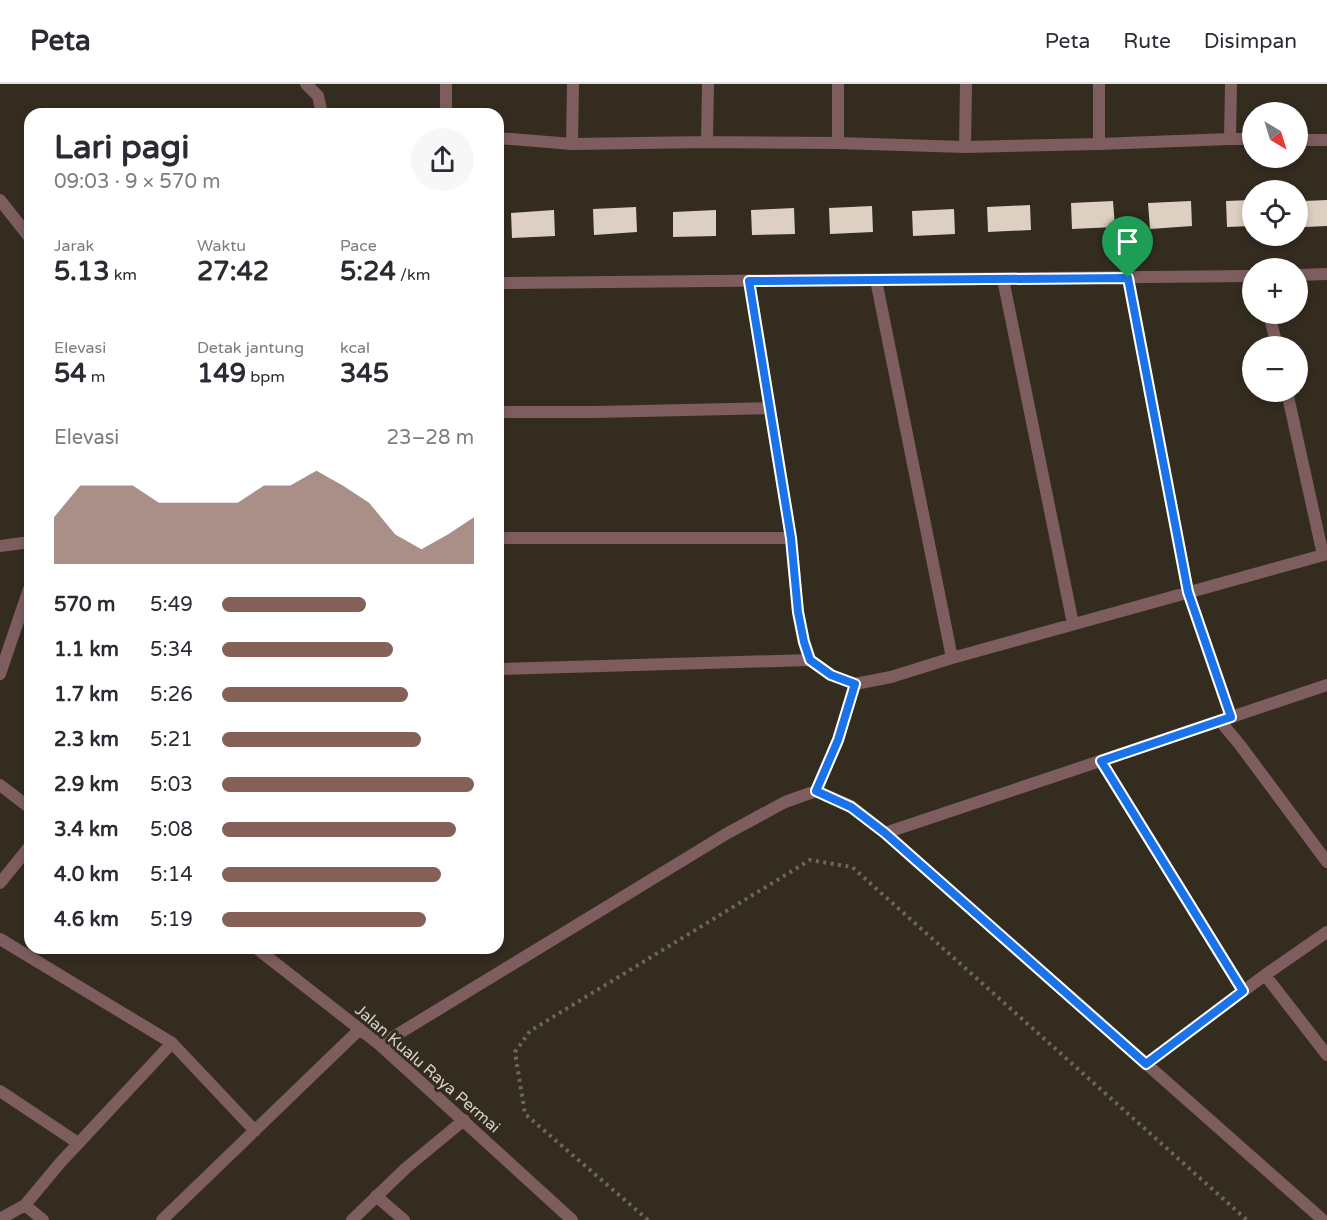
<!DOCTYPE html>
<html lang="id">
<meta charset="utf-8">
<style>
body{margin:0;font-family:"Varela Round",sans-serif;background:#f7f7f7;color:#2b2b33;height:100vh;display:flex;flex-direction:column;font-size:22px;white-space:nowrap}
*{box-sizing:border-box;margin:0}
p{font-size:20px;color:#7c7c81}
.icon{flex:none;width:33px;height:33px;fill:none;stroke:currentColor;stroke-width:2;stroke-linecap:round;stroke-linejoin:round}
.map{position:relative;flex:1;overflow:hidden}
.drawer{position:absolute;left:24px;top:24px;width:480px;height:846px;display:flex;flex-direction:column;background:#fff;border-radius:18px;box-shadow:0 3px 9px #0003}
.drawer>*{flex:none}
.needle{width:39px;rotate:142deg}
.fabs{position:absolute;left:1242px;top:18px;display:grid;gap:12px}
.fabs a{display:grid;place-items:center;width:66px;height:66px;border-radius:50%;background:#fff;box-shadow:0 3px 9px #0003;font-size:30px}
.pin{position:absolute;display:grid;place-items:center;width:51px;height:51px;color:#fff;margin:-62px -26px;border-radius:50% 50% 50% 0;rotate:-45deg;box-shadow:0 0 6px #0007}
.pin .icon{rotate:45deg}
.round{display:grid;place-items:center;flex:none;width:63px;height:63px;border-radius:32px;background:#f7f7f7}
.summary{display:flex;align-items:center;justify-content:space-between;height:102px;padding:0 30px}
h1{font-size:33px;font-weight:700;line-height:45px}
.stats{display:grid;grid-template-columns:repeat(3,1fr);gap:9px;height:102px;padding:6px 30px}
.stats div{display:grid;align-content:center}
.stats b{font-size:26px;font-weight:700}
.stats small{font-size:16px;font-weight:400}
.stats p{font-size:16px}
.chart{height:168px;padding:12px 30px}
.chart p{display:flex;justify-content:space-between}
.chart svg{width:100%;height:108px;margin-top:6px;fill:#856056;opacity:.7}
ul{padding:0 30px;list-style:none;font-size:20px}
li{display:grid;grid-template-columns:96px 72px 1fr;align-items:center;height:45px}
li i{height:15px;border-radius:8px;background:#856056}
header{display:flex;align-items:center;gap:36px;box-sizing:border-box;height:84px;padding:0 30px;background:#fff;border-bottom:2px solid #e1e1e2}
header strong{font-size:28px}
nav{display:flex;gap:33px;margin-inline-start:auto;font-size:21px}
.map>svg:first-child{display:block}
.building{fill:#ddd0c2}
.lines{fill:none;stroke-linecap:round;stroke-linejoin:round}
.path{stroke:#6e665c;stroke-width:4;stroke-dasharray:3 4.5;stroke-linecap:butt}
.minor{stroke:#7e5d5e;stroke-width:12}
.route-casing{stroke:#fff;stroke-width:12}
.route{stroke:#1a73e8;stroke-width:8}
.labels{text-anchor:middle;stroke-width:6;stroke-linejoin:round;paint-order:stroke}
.street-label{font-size:16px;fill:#d7d1ca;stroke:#352c20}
</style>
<header>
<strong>Peta</strong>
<nav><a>Peta</a><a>Rute</a><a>Disimpan</a></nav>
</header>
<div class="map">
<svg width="1327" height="1136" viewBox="0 0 1327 1136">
<rect width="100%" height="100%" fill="#352c20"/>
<path class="building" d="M1252,116V142L1227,143L1226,117Z
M1327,116V142L1305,143L1304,117Z
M1113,117L1115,143L1072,145L1071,119Z
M1191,117L1192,142L1150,145L1148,119Z
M1030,121L1031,146L988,148L987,123Z
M872,122L873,148L830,150L829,124Z
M636,123L637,148L594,151L593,125Z
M794,124L795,150L752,151L751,126Z
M954,125L955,150L913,152L912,127Z
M554,126L555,152L512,154L511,129Z
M716,126V152L673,153V128Z"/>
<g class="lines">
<path class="path" d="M648,1136L525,1030L515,968L530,947L810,776L852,783L1247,1136"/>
<path class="minor" d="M306,0L318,12L322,30
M446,0V30
M498,54L572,60L707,58L838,59L965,63L1099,60L1230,55H1252
M1230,55L1231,0
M1298,56H1327
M707,58L708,0
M838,59V0
M572,60L573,0
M1099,60V0
M965,63L966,0
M0,116L30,154
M1298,191L1327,190
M1128,194L1188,508L1231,633
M1003,195L1073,540
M876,196L952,574
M749,197L791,454L798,528L804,558L810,576
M498,199L1252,192
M1269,230L1277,262
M1287,308L1323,471
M498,328H596L770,324
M498,454H791
M0,462L30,458
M498,585L810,576L831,591L855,600
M0,590L30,502
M1220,637L1240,661L1327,778
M1101,677L1243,907
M0,701L30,724
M816,707L838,656L855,600L891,593L952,574L1327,470
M885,749L1327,601
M0,799L30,762
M0,855L172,959L255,1047
M256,864L380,961L572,1136
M1265,891L1327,971
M380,961L726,750L785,718L816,707L851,722L885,749L1323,1136
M1146,980L1265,891L1327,848
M0,1007L78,1059
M376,1112L404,1136
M0,1135L25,1121
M43,1136L25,1121L60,1079L172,959
M162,1136L360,945
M352,1136L406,1084L464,1036"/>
</g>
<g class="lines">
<defs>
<path id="route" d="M1128,194L1188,508L1231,633L1101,677L1243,907L1146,980L885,749L851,723L816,707L838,656L855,600L831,591L810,576L804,558L798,528L791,454L749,197Z"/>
</defs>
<use href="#route" class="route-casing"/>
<use href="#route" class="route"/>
</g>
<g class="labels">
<g class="street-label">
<text transform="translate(428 984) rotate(41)" y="6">Jalan Kualu Raya Permai</text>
</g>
</g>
</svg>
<div class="fabs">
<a><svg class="needle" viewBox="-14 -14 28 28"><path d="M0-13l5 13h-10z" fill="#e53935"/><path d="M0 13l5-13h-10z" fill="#7c7c81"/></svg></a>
<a><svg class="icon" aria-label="locate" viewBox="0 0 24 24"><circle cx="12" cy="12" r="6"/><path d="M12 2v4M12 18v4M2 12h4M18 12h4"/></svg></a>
<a>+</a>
<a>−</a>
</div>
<div class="pin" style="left:1128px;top:194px;background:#1e9e55"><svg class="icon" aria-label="arrive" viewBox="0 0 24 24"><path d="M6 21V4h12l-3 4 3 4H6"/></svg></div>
<section class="drawer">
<div class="summary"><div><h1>Lari pagi</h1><p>09:03 · 9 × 570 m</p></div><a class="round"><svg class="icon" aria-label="share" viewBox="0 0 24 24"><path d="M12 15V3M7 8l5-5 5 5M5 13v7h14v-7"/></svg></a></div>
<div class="stats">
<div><p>Jarak</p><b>5.13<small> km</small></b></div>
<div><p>Waktu</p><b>27:42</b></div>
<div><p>Pace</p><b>5:24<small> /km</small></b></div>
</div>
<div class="stats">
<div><p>Elevasi</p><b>54<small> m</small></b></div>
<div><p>Detak jantung</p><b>149<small> bpm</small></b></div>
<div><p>kcal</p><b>345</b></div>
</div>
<div class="chart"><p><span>Elevasi</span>23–28 m</p>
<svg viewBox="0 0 160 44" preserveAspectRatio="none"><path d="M0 44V25L10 12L20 12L30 12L40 19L50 19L60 19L70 19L80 12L90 12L100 6L110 12L120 19L130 32L140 38L150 32L160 25V44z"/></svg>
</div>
<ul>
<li><b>570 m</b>5:49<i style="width:57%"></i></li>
<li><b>1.1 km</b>5:34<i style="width:68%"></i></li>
<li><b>1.7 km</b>5:26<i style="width:74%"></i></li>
<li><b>2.3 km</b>5:21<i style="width:79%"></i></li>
<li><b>2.9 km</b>5:03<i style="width:100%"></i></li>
<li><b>3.4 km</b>5:08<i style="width:93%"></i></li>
<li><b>4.0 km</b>5:14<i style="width:87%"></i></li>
<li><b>4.6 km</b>5:19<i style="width:81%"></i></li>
</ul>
</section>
</div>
